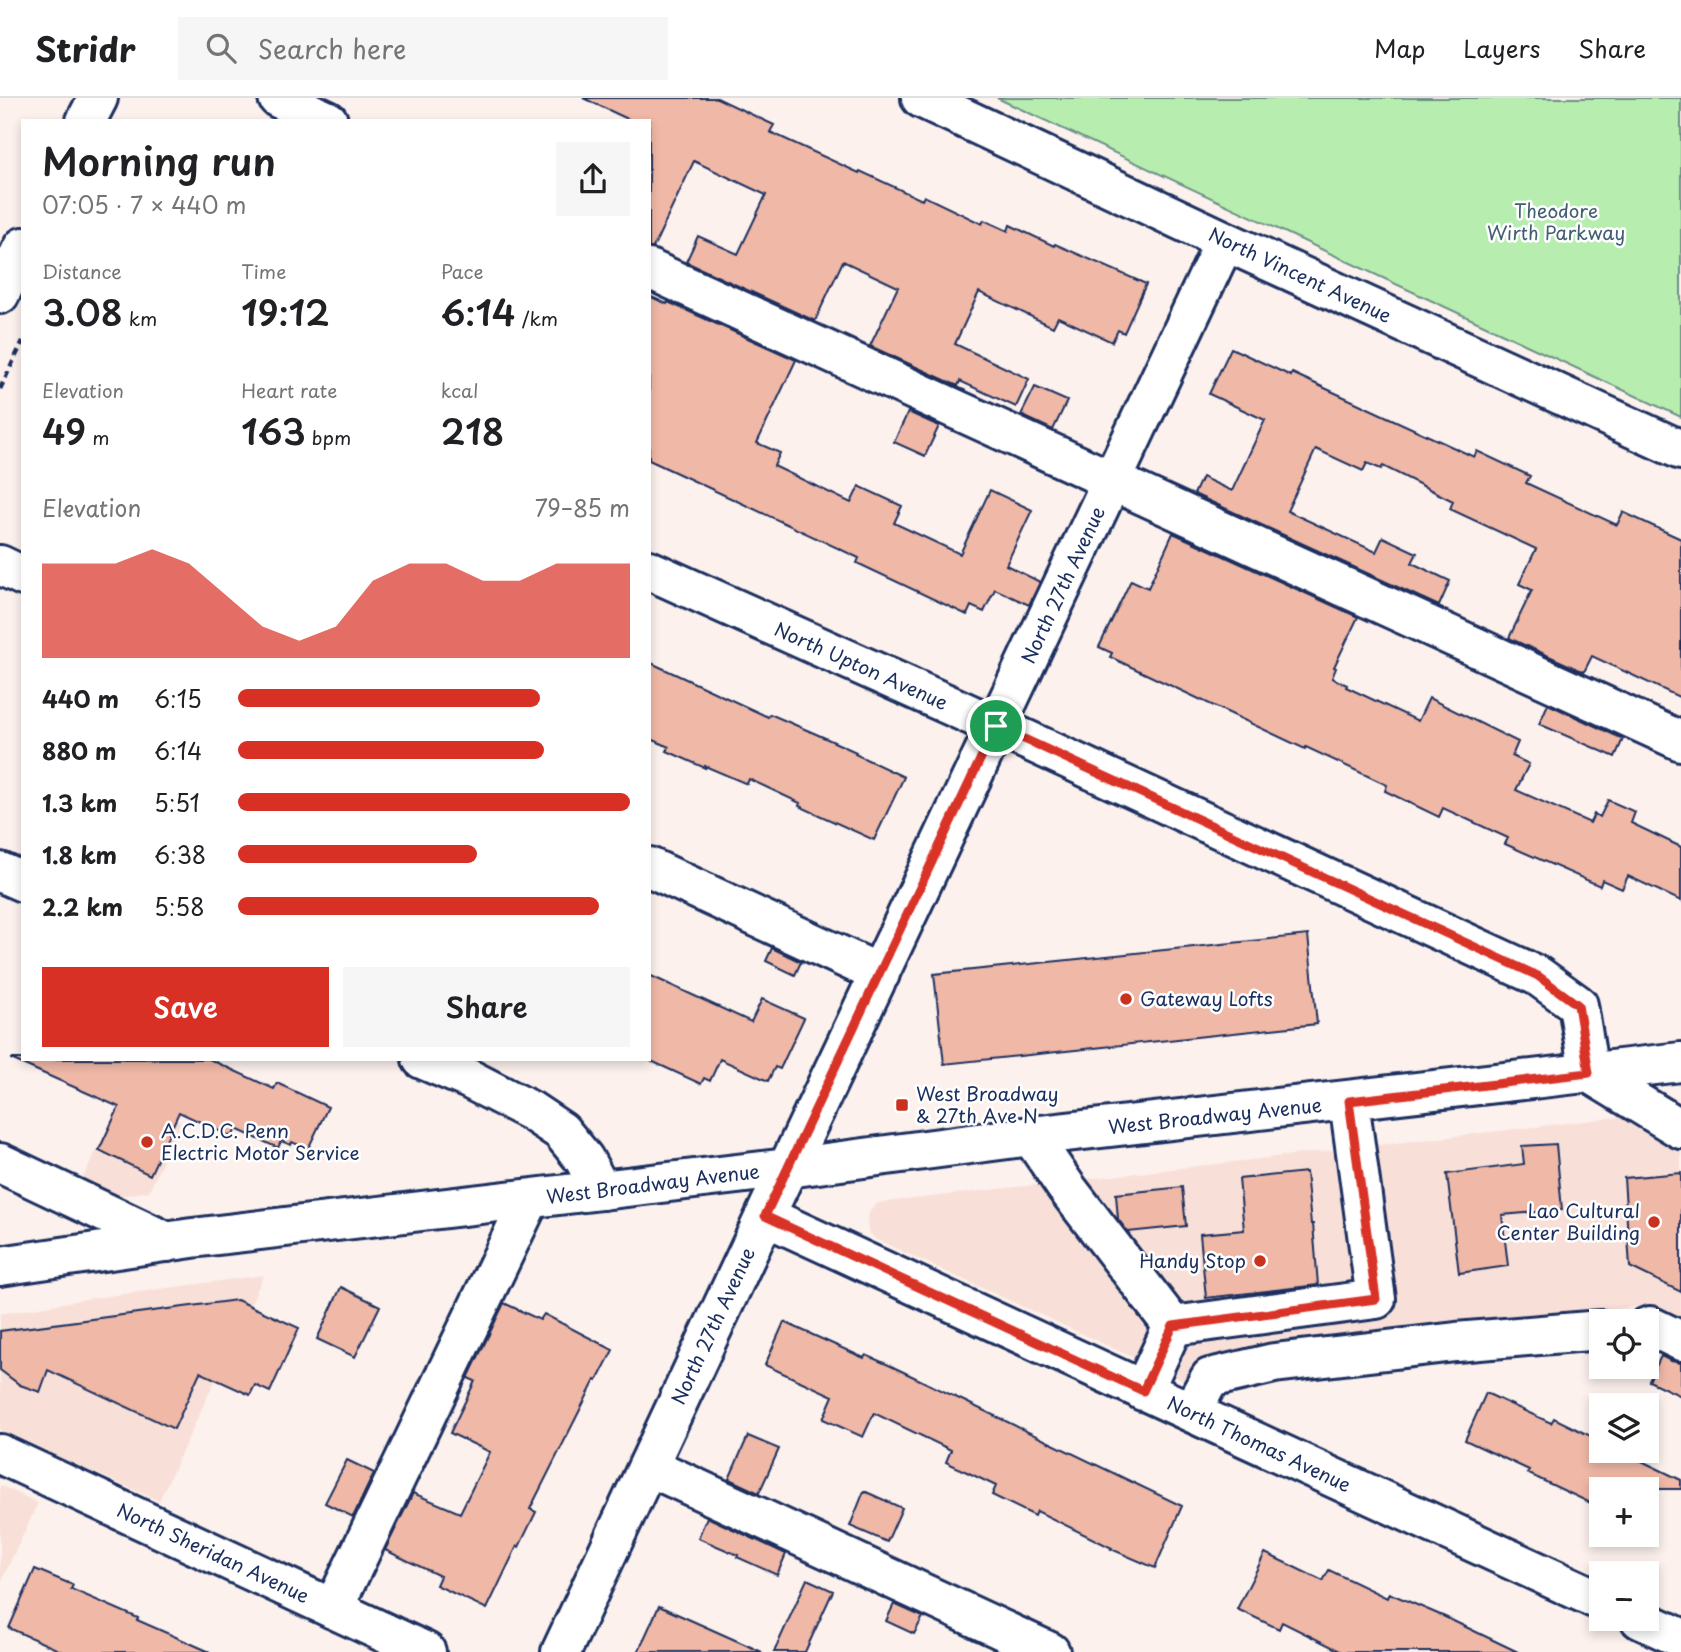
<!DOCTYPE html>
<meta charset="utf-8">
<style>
body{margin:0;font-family:"Playpen Sans",sans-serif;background:#f6f6f6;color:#202124;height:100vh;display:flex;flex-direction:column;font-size:26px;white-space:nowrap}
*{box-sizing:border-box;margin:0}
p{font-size:23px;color:#757577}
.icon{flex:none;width:38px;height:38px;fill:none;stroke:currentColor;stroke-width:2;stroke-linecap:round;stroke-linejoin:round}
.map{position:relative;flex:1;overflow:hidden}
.sheet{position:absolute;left:21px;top:21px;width:630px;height:942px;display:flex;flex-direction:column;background:#fff;border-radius:0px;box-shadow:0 4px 10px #0003}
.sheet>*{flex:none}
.controls{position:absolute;left:1589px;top:1211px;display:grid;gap:14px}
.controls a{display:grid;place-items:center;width:70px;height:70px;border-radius:0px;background:#fff;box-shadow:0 4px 10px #0003;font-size:35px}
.pin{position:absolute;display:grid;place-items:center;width:60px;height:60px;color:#fff;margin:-30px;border:4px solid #fff;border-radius:50%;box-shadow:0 2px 7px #0007}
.round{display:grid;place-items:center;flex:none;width:74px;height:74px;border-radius:0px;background:#f6f6f6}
.head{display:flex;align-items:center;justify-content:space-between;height:119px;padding:0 21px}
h1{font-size:38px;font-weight:600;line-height:52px}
.stats{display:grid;grid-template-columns:repeat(3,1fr);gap:10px;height:119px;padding:7px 21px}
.stats div{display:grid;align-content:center}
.stats b{font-size:35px;font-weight:600}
.stats small{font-size:19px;font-weight:400}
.stats p{font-size:19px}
.chart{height:196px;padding:14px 21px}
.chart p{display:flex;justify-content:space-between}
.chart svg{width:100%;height:126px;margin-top:7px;fill:#d93025;opacity:.7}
.button{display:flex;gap:14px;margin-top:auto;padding:14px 21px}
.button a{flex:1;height:80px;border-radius:0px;background:#d93025;color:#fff;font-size:28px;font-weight:600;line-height:80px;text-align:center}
.button a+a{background:#f6f6f6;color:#202124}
ul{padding:0 21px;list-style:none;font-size:23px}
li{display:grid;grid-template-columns:112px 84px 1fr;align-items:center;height:52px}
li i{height:18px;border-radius:9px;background:#d93025}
header{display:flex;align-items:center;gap:42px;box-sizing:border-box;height:98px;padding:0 35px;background:#fff;border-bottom:2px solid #e0e0e0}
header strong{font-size:33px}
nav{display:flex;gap:38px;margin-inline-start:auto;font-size:24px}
.search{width:490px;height:63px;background:#f6f6f6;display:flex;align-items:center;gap:18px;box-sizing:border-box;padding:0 24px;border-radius:0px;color:#757577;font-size:26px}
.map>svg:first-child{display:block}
.built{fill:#f8e0d8}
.green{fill:#b7edaf;stroke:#698e86;stroke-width:2}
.building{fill:#f0b8a6;stroke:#1b2f5e;stroke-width:2}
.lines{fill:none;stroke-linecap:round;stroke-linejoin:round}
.minor-casing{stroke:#1b2f5e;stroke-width:44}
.major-casing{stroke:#1b2f5e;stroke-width:44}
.path{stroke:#1b2f5e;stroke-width:4.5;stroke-dasharray:7 5;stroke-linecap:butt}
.minor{stroke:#fff;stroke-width:38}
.major{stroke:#fff;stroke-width:38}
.route-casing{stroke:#fff;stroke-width:14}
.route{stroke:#d93025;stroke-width:9}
.poi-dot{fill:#c8321e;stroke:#fff;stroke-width:2.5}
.labels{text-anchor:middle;stroke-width:5;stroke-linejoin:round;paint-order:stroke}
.park-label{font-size:19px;fill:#425e72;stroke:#fff}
.street-label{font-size:19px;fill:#1b2f5e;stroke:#fff}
.poi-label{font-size:19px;fill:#1b2f5e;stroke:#fff;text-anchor:start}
</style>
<header>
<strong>Stridr</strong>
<div class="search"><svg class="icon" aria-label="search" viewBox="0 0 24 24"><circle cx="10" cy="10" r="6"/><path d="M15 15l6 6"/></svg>Search here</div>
<nav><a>Map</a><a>Layers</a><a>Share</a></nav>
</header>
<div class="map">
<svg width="1681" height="1554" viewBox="0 0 1681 1554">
<rect width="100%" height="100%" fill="#fcf1ed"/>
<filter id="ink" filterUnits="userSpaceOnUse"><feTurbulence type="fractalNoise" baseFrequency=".0143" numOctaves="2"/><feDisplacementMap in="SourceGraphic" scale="14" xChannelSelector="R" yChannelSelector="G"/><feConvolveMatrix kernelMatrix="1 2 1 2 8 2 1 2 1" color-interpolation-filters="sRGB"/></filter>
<g filter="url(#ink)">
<path class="built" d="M124,997L181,1024L149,1093L72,1106L76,1094Z
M1681,1012V1228L1640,1208L1213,1267L1193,1287L875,1141L868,1133L867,1123L870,1112L878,1105Z
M264,1177L159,1403L0,1333V1216L86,1201Z
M0,1387L38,1405L0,1486Z"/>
<path class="green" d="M997,0H1681V319Z"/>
<path class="building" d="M583,0H717L774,27L770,34L859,75L860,73L922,102L924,98L982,126L984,122L1008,133L1010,127L1054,148L1055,146L1146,186L1124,235L1118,232L1112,244L1058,219L1053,229L979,194L955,246L1029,281L1016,309L960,283L958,288L870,248L898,189L843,163L815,223L686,164L698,138L738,156L766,97L694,63L653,150H649V23H632Z
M649,198L667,206L668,204L796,262L757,345L780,355L774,368L851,405L859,388L902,408L894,425L960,456L990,392L1032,412L1006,467L1040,484L1029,507L995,491L984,514L971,508L967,517L857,465L859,460L649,362Z
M1231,250L1291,278L1292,275L1474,359L1477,353L1530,378L1526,385L1617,427L1623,414L1681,441V600L1592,558L1584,574L1509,540L1532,492L1519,486L1536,451L1450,411L1453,403L1383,368L1381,371L1367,365L1363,373L1316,351L1287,413L1376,454L1383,439L1417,455L1412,465L1450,483L1439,508L1194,396L1202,379L1232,393L1265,322L1209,296Z
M1035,289L1067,303L1053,332L1021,317Z
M908,314L939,328L925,358L894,344Z
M1173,435L1358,519L1334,569L1336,570L1332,580L1347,587L1346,589L1418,623L1429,600L1518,644L1512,658L1529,666L1516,692L1590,725L1594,716L1600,719L1608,702L1635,714L1631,725L1681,749V803L1628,778L1622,791L1602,782L1600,788L1505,746L1508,740L1443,710L1439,719L1385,693L1387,687L1306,649L1305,651L1110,559L1112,555L1099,549L1131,482L1148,490Z
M649,564L768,619L770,616L823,639L856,654L855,656L904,679L874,742L799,708L800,705L749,681L747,686L705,668V670L667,653L669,649L649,640Z
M1548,606L1623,641L1615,659L1539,626Z
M1308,837L1317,926L944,966L934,876Z
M772,850L801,864L795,877L766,863Z
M649,877L751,924L762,901L804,920L780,971L775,969L768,983L720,961L710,983L704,980L701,986L649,962Z
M11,961H209L274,991L277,985L328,1009L308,1051L292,1044L291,1047L281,1043L278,1050L236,1031L232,1039L179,1014L150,1077L99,1052L119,1009Z
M1556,1046L1562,1112L1502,1117L1508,1168L1459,1175L1447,1076L1524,1066L1522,1048Z
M1306,1074L1311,1126H1313L1318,1187L1206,1200L1200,1136L1244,1132L1239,1081Z
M1681,1075V1194L1630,1169L1624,1080Z
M1182,1089L1186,1128L1128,1134L1118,1121L1116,1096Z
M341,1189L380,1208L355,1259L317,1241Z
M237,1202L299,1230L270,1294L255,1287L250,1297L200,1274L174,1331L48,1272L40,1294L20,1287L0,1272V1233Z
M504,1205L540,1222L544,1216L613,1252L597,1283L595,1282L530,1411L536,1414L519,1449L517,1448L487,1511L436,1487L440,1478L385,1452L413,1395L460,1415L490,1354L450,1335L475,1283L468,1280Z
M784,1224L864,1260L866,1257L891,1268L1182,1408L1155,1470L1111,1451L1112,1450L1037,1413L1035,1418L992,1397L996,1388L946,1364L951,1352L874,1315L863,1339L823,1321L833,1298L765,1267Z
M1661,1258L1671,1263L1681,1265V1298L1649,1283Z
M1486,1295L1551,1325L1554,1320L1601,1343V1353H1621L1681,1382V1391H1601V1410L1527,1375L1529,1372L1465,1342Z
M748,1338L779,1351L759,1395L729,1381Z
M347,1362L374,1375L353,1419L325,1405Z
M864,1393L902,1410L887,1444L850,1428Z
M707,1419L786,1456L777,1477L737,1459L738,1457L698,1440Z
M1265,1455L1323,1483L1329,1472L1387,1500L1389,1495L1445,1519L1518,1554H1342L1282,1524L1279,1531L1237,1511Z
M35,1471L73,1487L71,1491L138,1520L137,1522L210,1554H63L9,1530Z
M807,1481L833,1493L805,1554H774Z
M894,1506L923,1519L914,1536L886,1523Z
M659,1508L762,1554H638Z"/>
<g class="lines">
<defs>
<path id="minor" d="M278,0L328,23
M921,0L1225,143L1681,352
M86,23L98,0
M649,171L1681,643
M0,196L23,149
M0,467L23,478
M649,472L1029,643L1538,878L1578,907L1589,975L1681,1031
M649,769L880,876
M0,774L23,784
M422,961L469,981L531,1013L561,1033L584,1061L601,1092
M1031,1038L1066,1089L1173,1228L1376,1201L1349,1003
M0,1065L167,1144
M765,1118L1601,1503
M1647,1229L1650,1228L1681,1243
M1143,1293L1173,1228
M1191,1314L1210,1280L1274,1265L1456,1244L1601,1232
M0,1356L426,1554
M648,1368L1050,1554
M333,1511L530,1101
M1640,1521L1681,1540
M561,1554L765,1118L1225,143"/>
<path id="major" d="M0,1168L192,1140L788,1070L1031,1038L1681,964"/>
</defs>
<use href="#minor" class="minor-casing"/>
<use href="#major" class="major-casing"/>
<path class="path" d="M0,291L23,243"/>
<use href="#minor" class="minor"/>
<use href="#major" class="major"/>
</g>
</g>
<g class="lines" filter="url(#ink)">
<defs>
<path id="route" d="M996,628L1538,878L1578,907L1589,975L1349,1003L1376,1201L1173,1228L1143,1293L765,1118Z"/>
</defs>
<use href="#route" class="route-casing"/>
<use href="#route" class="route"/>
</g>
<g class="poi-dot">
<circle cx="1126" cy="901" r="7"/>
<rect x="895" y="1000" width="14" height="14" rx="3.5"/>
<circle cx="147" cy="1044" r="7"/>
<circle cx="1654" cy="1124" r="7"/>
<circle cx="1260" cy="1163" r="7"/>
</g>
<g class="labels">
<g class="park-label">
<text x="1556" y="120">Theodore<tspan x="1556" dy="22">Wirth Parkway</tspan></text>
</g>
<g class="street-label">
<text transform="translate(1300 177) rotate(25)" y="7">North Vincent Avenue</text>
<text transform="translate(1063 487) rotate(-65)" y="7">North 27th Avenue</text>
<text transform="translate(861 568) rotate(24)" y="7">North Upton Avenue</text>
<text transform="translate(1215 1018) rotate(-6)" y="7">West Broadway Avenue</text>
<text transform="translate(653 1086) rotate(-7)" y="7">West Broadway Avenue</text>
<text transform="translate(713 1228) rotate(-65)" y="7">North 27th Avenue</text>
<text transform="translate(1259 1346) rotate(25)" y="7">North Thomas Avenue</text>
<text transform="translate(213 1455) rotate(25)" y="7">North Sheridan Avenue</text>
</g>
<g class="poi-label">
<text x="1140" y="908">Gateway Lofts</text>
<text x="916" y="1003">West Broadway<tspan x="916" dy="22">&amp; 27th Ave N</tspan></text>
<text x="161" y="1040">A.C.D.C. Penn<tspan x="161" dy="22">Electric Motor Service</tspan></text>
<text x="1640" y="1120" text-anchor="end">Lao Cultural<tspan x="1640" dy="22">Center Building</tspan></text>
<text x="1246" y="1170" text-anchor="end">Handy Stop</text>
</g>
</g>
</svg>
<div class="controls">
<a><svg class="icon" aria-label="locate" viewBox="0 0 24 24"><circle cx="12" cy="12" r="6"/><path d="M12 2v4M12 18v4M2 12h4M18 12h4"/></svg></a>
<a><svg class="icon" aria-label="layers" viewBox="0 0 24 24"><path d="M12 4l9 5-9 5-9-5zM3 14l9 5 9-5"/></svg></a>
<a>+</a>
<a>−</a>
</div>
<div class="pin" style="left:996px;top:628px;background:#1e9e55"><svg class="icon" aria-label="arrive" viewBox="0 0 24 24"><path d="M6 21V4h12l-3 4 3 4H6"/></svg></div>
<section class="sheet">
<div class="head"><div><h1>Morning run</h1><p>07:05 · 7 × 440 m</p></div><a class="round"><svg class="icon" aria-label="share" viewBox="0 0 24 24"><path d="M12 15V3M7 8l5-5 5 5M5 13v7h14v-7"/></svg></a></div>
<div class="stats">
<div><p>Distance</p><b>3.08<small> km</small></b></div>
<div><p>Time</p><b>19:12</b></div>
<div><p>Pace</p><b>6:14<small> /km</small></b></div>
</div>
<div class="stats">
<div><p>Elevation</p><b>49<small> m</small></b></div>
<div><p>Heart rate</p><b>163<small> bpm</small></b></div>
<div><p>kcal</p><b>218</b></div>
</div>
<div class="chart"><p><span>Elevation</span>79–85 m</p>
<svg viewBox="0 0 160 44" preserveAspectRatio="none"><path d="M0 44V11L10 11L20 11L30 6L40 11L50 22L60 33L70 38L80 33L90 17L100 11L110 11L120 17L130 17L140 11L150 11L160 11V44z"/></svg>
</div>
<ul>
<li><b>440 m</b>6:15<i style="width:77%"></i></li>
<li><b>880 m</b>6:14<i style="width:78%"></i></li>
<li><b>1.3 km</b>5:51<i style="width:100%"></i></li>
<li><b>1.8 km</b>6:38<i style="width:61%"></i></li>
<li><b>2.2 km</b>5:58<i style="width:92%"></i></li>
</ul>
<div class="button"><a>Save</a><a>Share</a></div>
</section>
</div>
